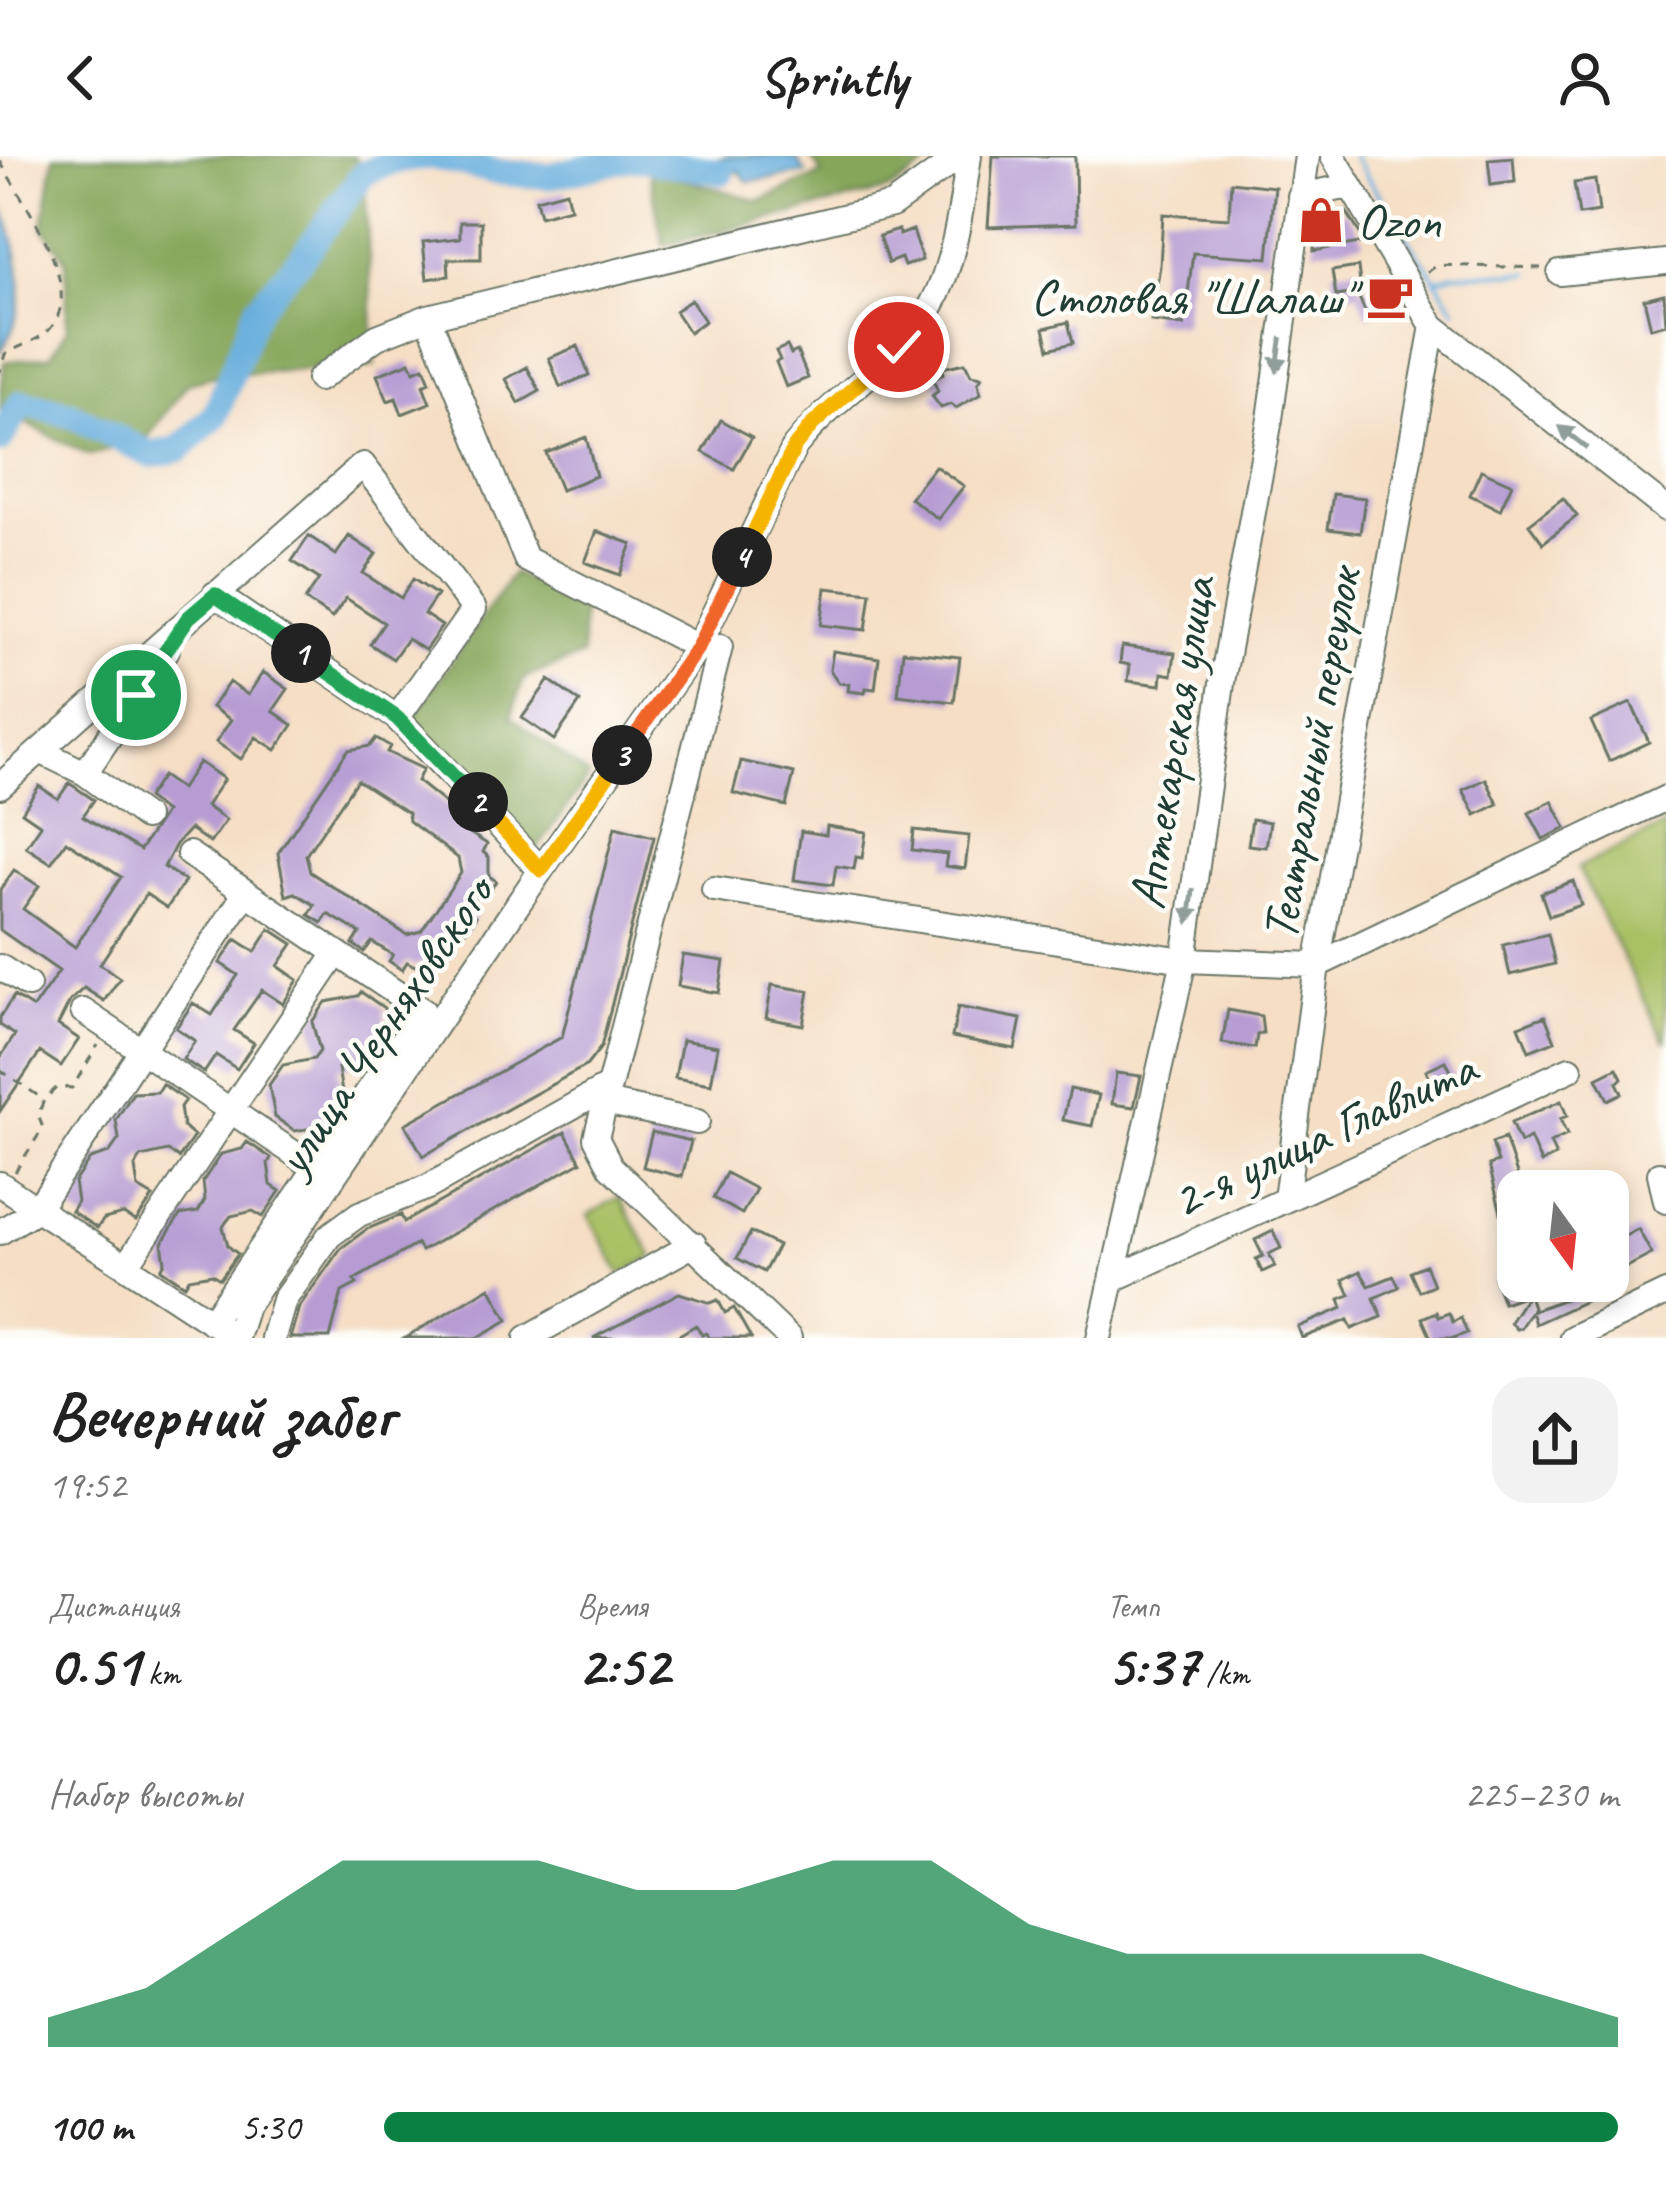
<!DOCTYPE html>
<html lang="ru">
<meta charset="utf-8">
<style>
body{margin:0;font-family:Caveat,sans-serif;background:#f2f2f2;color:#222;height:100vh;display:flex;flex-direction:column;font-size:45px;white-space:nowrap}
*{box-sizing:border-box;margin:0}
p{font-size:39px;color:#767676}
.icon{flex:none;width:66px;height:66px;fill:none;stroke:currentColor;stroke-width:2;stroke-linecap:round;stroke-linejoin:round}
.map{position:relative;height:1182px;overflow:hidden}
.drawer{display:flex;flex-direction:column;background:#fff;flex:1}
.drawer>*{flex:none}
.needle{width:78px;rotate:165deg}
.buttons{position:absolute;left:1497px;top:1014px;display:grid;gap:24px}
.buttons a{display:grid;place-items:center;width:132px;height:132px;border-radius:24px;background:#fff;box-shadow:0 6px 18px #0003;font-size:60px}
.pin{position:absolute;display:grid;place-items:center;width:102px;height:102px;color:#fff;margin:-51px;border:6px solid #fff;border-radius:50%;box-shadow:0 3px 12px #0007}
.km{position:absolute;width:60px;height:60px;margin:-30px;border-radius:50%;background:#222;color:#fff;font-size:33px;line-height:60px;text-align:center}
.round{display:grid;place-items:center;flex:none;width:126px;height:126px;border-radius:36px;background:#f2f2f2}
.summary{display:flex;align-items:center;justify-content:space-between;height:204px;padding:0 48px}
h1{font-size:66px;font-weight:700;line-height:90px}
.stats{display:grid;grid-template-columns:repeat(3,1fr);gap:18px;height:204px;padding:12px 48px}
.stats div{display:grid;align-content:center}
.stats b{font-size:60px;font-weight:700}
.stats small{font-size:33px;font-weight:400}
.stats p{font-size:33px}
.chart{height:336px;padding:24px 48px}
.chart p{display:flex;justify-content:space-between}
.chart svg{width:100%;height:216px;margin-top:12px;fill:#0b8043;opacity:.7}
ul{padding:0 48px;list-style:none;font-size:39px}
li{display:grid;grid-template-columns:192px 144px 1fr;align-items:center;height:90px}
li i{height:30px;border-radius:15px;background:#0b8043}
header{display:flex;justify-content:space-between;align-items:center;height:156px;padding:0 48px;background:#fff;font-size:54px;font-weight:700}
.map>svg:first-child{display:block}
.green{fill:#a9c065;stroke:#647e4c;stroke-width:3}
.forest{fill:#86a65a;stroke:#527247;stroke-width:3}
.water{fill:#66addd;stroke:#427588;stroke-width:3}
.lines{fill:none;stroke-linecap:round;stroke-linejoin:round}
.stream{stroke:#66addd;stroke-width:4.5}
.river{stroke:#66addd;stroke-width:27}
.building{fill:#b69cd3;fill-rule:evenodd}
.minor-casing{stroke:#6a7566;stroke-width:28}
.path{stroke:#6a7566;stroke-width:3;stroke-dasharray:9 9;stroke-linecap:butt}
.minor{stroke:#fff;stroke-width:24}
.oneway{fill:#8f9e9a}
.split-1-casing{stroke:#fff;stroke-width:24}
.split-2-casing{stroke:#fff;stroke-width:24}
.split-3-casing{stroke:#fff;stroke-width:24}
.split-4-casing{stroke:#fff;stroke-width:24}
.split-5-casing{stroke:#fff;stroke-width:24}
.split-1{stroke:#22a559;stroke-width:15}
.split-2{stroke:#22a559;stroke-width:15}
.split-3{stroke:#f5b400;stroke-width:15}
.split-4{stroke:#f0652b;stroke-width:15}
.split-5{stroke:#f5b400;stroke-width:15}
.labels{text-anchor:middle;stroke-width:9;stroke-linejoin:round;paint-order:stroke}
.poi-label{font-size:51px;fill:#1f3d34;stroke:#fdfcf7;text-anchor:start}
.street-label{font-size:51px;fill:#1f3d34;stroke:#fdfcf7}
</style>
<header><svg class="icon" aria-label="back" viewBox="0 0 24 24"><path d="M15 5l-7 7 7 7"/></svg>Sprintly<svg class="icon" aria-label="person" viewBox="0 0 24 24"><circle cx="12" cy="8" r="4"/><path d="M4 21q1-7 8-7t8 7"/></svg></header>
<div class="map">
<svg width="1666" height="1182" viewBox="0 0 1666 1182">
<rect width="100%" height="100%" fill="#fdfcf7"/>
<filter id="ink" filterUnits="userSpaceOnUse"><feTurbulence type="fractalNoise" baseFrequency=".00833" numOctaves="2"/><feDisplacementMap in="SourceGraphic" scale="24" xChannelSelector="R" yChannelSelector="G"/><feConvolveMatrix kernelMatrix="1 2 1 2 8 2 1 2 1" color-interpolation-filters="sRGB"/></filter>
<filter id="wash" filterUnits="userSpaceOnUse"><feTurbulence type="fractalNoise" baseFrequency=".004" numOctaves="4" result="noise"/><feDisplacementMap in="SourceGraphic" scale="48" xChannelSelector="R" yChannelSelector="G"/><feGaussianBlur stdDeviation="2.7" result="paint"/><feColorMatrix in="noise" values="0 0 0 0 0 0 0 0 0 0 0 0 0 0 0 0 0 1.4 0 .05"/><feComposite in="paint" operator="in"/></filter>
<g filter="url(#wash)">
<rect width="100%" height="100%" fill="#f5dec4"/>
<path class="green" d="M1666,669V887L1578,712Z
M619,1041L653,1101L621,1118L588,1059Z"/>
<path class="forest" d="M54,0H354L364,17L375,209L215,220L188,227L148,281L90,300L0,254L4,206L50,200L67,174L66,105L43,70Z
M810,0H941L889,34L663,89L649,13L759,45L822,18Z
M513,417L582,453V500L524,522L511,561L589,620L533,699L408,569Z"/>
<path class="water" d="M726,0H789L797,3L806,17L748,26L739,15L725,18L716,11L714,5Z
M0,47C22,95 32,151 0,196Z"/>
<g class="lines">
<path class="stream" d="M1353,0L1455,153
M1434,124L1455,118L1529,117"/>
<path class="river" d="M0,284L21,247L68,257L151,299L180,293L215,260L257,152L305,97L364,17L394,5L431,0L496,16L549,20L633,1L721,16"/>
</g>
<g id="blocks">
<path class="building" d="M993,0H1075L1076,68L988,71Z
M1513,1L1515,26L1491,29L1488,3Z
M1595,24L1599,56L1579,59L1574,27Z
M1231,26L1275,31L1268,102L1193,97L1184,169L1151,165L1160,110L1163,58L1229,62Z
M566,35L570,52L540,60L536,43Z
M1346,55L1365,86L1314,95L1315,60Z
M460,66H481V103H448L449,120L427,123L423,86L460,82Z
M898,74L899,79L913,74L922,104L904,110L901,102L888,107L879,80Z
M1358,111L1361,135L1378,127L1380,133L1389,129L1396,147L1367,160L1357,137L1336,140L1332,115Z
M1664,138L1666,168L1651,172L1644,143Z
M691,144L705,165L689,176L675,155Z
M1068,166L1073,187L1049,193L1044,172Z
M578,190L589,219L560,231L549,202Z
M787,190L791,198L797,195L808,222L786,231L776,206L780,204L776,195Z
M410,206L414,215L424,211L430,226L423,229L430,247L402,258L396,242L388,245L377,219Z
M965,207L971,219L982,221L978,227L981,238L956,252L951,248L941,252L932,240L938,235L933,224L943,218L942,212Z
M527,211L540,235L519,247L506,223Z
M721,264L752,281L734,313L703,296Z
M586,281L596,320L561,334L546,297Z
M935,310L964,330L938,363L910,342Z
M1481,314L1512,328L1500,354L1470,339Z
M1333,338L1365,342L1360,377L1328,373Z
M1563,342L1577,360L1543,387L1529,368Z
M597,375L632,388L620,419L585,406Z
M309,380L336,399L349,380L376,398L363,417L401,442L413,423L437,439L424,458L442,470L425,494L407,483L393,503L370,488L384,467L346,442L332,462L305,444L319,423L292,405Z
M826,432L871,437L866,474L821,469Z
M1122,490L1175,497L1172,519L1162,517L1161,529L1128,525L1130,509L1120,507Z
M833,495L879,502L875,533L866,532L865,537L848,535L849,528L839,527L830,514Z
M903,495L960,501L954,546L898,539Z
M263,516L288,533L273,555L293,569L276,594L256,581L241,603L216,586L231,564L212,551L229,526L248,539Z
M549,524L580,546L554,584L522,562Z
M1631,547L1649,586L1609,605L1591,565Z
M376,582L390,590L387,596L423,613L417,625L456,656L453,660L471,671L468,676L487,688L483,696L489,701V720L496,725L487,739L480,735L467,755L476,760L466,775L457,769L443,789L450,793L442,806L435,801L415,810L407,806L402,814L389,805L393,799L372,786L364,796L353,788L360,777L328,758L322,767L309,759L315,749L295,737L286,740L278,697L348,594L370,590ZM357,624L408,657L409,665L458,702L461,717L421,775L407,779L310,716L306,699Z
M741,605L794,617L786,650L733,637Z
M199,606L224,623L206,650L226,664L210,687L190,673L176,688L164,711L185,725L167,752L146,738L100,808L120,822L104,845L84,832L70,845L58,869L79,883L61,910L40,896L0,955V902L15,879L0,869V861L14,840L33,852L59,815L0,774V734L14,714L39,730L23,753L75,791L121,721L66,685L51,707L26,691L41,669L22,656L39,630L58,643L69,627L94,644L83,660L140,694L165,656L147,642L162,620L181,633Z
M1486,623L1498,648L1476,659L1463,634Z
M1552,645L1566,672L1543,683L1529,657Z
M1252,663L1270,666L1266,691L1248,689Z
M827,670L866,676L862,702L856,701L854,713L836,710L833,729L794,724L801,675L826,679Z
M615,671L654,681L601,891L587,909L423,1000L405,968L562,881Z
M914,674L969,680L965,713L945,710L947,698L912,694Z
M1573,725L1581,749L1549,760L1541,737Z
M270,773L293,788L278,810L298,824L283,848L262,834L234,874L254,887L237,913L216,899L204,917L183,903L195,885L176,872L193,847L212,859L238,819L220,807L236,783L255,796Z
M1548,778L1555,808L1510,819L1503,789Z
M683,799L724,805L719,837L678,830Z
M772,829L809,835L803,869L766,862Z
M361,836L384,852L386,880L367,907L338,912L343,943L325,970L295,975L275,961L269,929L283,909L314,903L320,895L312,866L326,846L358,840Z
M958,851L1021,863L1015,893L952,881Z
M1228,854L1261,860L1263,877L1257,879L1255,892L1222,887Z
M1545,860L1555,885L1529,895L1519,870Z
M682,884L718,890L711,928L675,922Z
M1446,905L1456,926L1436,935L1426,914Z
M1617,912L1622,922L1617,927L1622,937L1608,944L1597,922Z
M1116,917L1141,920L1134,951L1112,948Z
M162,928L185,944L180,951L183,971L194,980L179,1002L168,995L141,1001L135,1011L138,1032L153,1041L136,1065L123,1058L104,1063L97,1072L71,1055L77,1045L74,1026L90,1003L109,997L119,983L116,964L133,937L157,936Z
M1070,933L1099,939L1092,970L1063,964Z
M1561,945L1567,960L1560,963L1567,979L1550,987L1556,1000L1541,1007L1530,982L1520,987L1511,967Z
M565,976L581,1006L421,1095L417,1088L354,1124L357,1128L342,1136L330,1182H290L299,1151L341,1092L367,1073L401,1059L404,1066Z
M652,976L691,985L682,1021L643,1011Z
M1505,982L1518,1021L1512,1023L1518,1051L1501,1057L1489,1009L1498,1006L1492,987Z
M247,986L271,1002L268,1007L271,1029L280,1035L263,1061L253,1055L231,1060L227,1065L223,1071L228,1090L238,1098L220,1123L212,1118L189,1122L185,1129L161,1113L165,1106L162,1087L180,1059L198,1056L205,1044L203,1025L221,998L242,993Z
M726,1017L756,1033L742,1058L713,1042Z
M1638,1073L1652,1098L1625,1112L1612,1087Z
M1273,1075L1281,1092L1269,1098L1275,1110L1262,1116L1256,1103L1263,1100L1255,1084Z
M751,1076L778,1090L764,1116L737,1102Z
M1425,1109L1433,1129L1419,1135L1410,1115Z
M1518,1113V1125H1524L1533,1151L1531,1155L1582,1137L1585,1145L1535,1168L1531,1155L1520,1172L1516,1173L1510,1166L1528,1138L1503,1147L1494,1122Z
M1360,1115L1369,1130L1394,1120L1399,1131L1374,1142L1382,1161L1352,1173L1348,1164L1302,1182L1298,1171L1343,1152L1340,1143L1350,1139L1343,1124Z
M490,1131L508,1164L477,1182H405Z
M679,1137L711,1147L718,1144L725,1157L734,1152L751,1182H709L706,1177L702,1179L696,1169L674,1182H593Z
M1436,1156L1438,1161L1449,1157L1453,1166L1461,1162L1467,1177L1454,1182H1431L1422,1162Z"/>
</g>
</g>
<g filter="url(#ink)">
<use href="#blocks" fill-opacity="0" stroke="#6a7566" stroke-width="3"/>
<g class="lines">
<defs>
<path id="minor" d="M1333,0L1433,170L1666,353
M1300,40L1350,30
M1560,117L1666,106
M428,161L526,403L698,491H720L596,982L611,1011L789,1182
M319,223L377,181L428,161L892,49L960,0
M215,438L397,562L541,714
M40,595L85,617L145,661
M85,617L167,494
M0,630L363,309L474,453L397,562
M189,698L423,855L211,1166
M714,733L1184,804L1317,809L1666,642
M0,811L28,829
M83,855L317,1013
M605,946L697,966
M1660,1018L1666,1045
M0,1028L37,1053L0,1076
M1286,1043L1317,809L1433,170
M126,1110L37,1053L245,738
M1113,1123L1570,913
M224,1174L126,1110L336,798
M236,1182L246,1150L541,714L698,491L795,290C832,244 884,213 920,167C952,127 962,50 969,0
M273,1182L284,1144L329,1080L359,1058L428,1031L609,930
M527,1182L694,1088
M1099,1182L1184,804L1223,520L1270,263L1307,0
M1572,1182L1666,1137"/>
</defs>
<use href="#minor" class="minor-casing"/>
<path class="path" d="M0,5C21,45 91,135 47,176C36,185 17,191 5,198L0,216
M1427,116L1438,109L1541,112
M0,914L43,943
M15,1016L43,972L38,959L44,944L57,931L72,932L98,889"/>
<use href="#minor" class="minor"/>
</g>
<defs><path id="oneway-solid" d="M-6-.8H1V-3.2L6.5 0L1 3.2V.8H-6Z" transform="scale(3)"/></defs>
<g class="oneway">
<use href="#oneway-solid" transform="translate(1279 199) rotate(98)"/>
<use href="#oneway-solid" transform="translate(1573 281) rotate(-142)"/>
<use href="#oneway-solid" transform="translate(1191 750) rotate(98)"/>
</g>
</g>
<g class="lines" filter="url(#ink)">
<defs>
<path id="split-1" d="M136,539L188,462L215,439L301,497"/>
<path id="split-2" d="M301,497L397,562L478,646"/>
<path id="split-3" d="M478,646L541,714L622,599"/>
<path id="split-4" d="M622,599L698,491L742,401"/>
<path id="split-5" d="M742,401L795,290L812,269L899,191"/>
</defs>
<use href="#split-1" class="split-1-casing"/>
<use href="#split-2" class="split-2-casing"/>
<use href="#split-3" class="split-3-casing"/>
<use href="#split-4" class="split-4-casing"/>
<use href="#split-5" class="split-5-casing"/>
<use href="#split-1" class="split-1"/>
<use href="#split-2" class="split-2"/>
<use href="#split-3" class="split-3"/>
<use href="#split-4" class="split-4"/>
<use href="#split-5" class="split-5"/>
</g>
<defs>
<symbol id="shop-bare" viewBox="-9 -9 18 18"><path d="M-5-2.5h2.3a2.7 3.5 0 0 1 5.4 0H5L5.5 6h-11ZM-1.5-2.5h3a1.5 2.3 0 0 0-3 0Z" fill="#c8321e" stroke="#fdfcf7" stroke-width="2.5" paint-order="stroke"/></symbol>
<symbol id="cafe-bare" viewBox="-9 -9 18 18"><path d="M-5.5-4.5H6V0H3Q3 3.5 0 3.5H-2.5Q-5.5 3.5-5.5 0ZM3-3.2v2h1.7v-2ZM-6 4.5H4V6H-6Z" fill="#c8321e" stroke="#fdfcf7" stroke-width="2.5" paint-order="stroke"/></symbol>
</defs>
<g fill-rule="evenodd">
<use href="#shop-bare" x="1288" y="31" width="66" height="66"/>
<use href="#cafe-bare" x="1357" y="107" width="66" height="66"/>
</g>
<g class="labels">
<g class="poi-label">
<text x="1357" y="82">Ozon</text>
<text x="1354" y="158" text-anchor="end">Столовая "Шалаш"</text>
</g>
<g class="street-label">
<text transform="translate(1171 587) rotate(-81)" y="18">Аптекарская улица</text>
<text transform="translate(1310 598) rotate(-80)" y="18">Театральный переулок</text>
<text transform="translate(383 869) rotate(-56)" y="18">улица Черняховского</text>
<text transform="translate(1323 977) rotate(-25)" y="18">2-я улица Главлита</text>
</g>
</g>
</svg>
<div class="buttons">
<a><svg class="needle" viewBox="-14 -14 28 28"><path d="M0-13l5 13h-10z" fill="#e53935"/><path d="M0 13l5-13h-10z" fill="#767676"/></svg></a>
</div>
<div class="pin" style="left:136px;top:539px;background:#1e9e55"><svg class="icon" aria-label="arrive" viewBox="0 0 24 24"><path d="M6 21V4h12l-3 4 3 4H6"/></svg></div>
<div class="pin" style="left:899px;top:191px;background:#d93025"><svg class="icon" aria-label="check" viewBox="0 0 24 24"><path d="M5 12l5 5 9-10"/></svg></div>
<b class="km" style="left:301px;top:497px">1</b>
<b class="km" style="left:478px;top:646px">2</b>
<b class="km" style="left:622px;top:599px">3</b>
<b class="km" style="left:742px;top:401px">4</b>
</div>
<section class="drawer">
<div class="summary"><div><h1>Вечерний забег</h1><p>19:52</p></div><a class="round"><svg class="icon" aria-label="share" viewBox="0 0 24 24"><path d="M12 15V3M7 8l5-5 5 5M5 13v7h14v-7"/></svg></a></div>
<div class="stats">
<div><p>Дистанция</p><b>0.51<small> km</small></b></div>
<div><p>Время</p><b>2:52</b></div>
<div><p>Темп</p><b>5:37<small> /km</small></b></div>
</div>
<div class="chart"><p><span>Набор высоты</span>225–230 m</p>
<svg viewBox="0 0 160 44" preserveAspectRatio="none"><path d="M0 44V38L10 32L20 19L30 6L40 6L50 6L60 12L70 12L80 6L90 6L100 19L110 25L120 25L130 25L140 25L150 32L160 38V44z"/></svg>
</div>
<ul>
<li><b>100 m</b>5:30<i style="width:100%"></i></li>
</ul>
</section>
